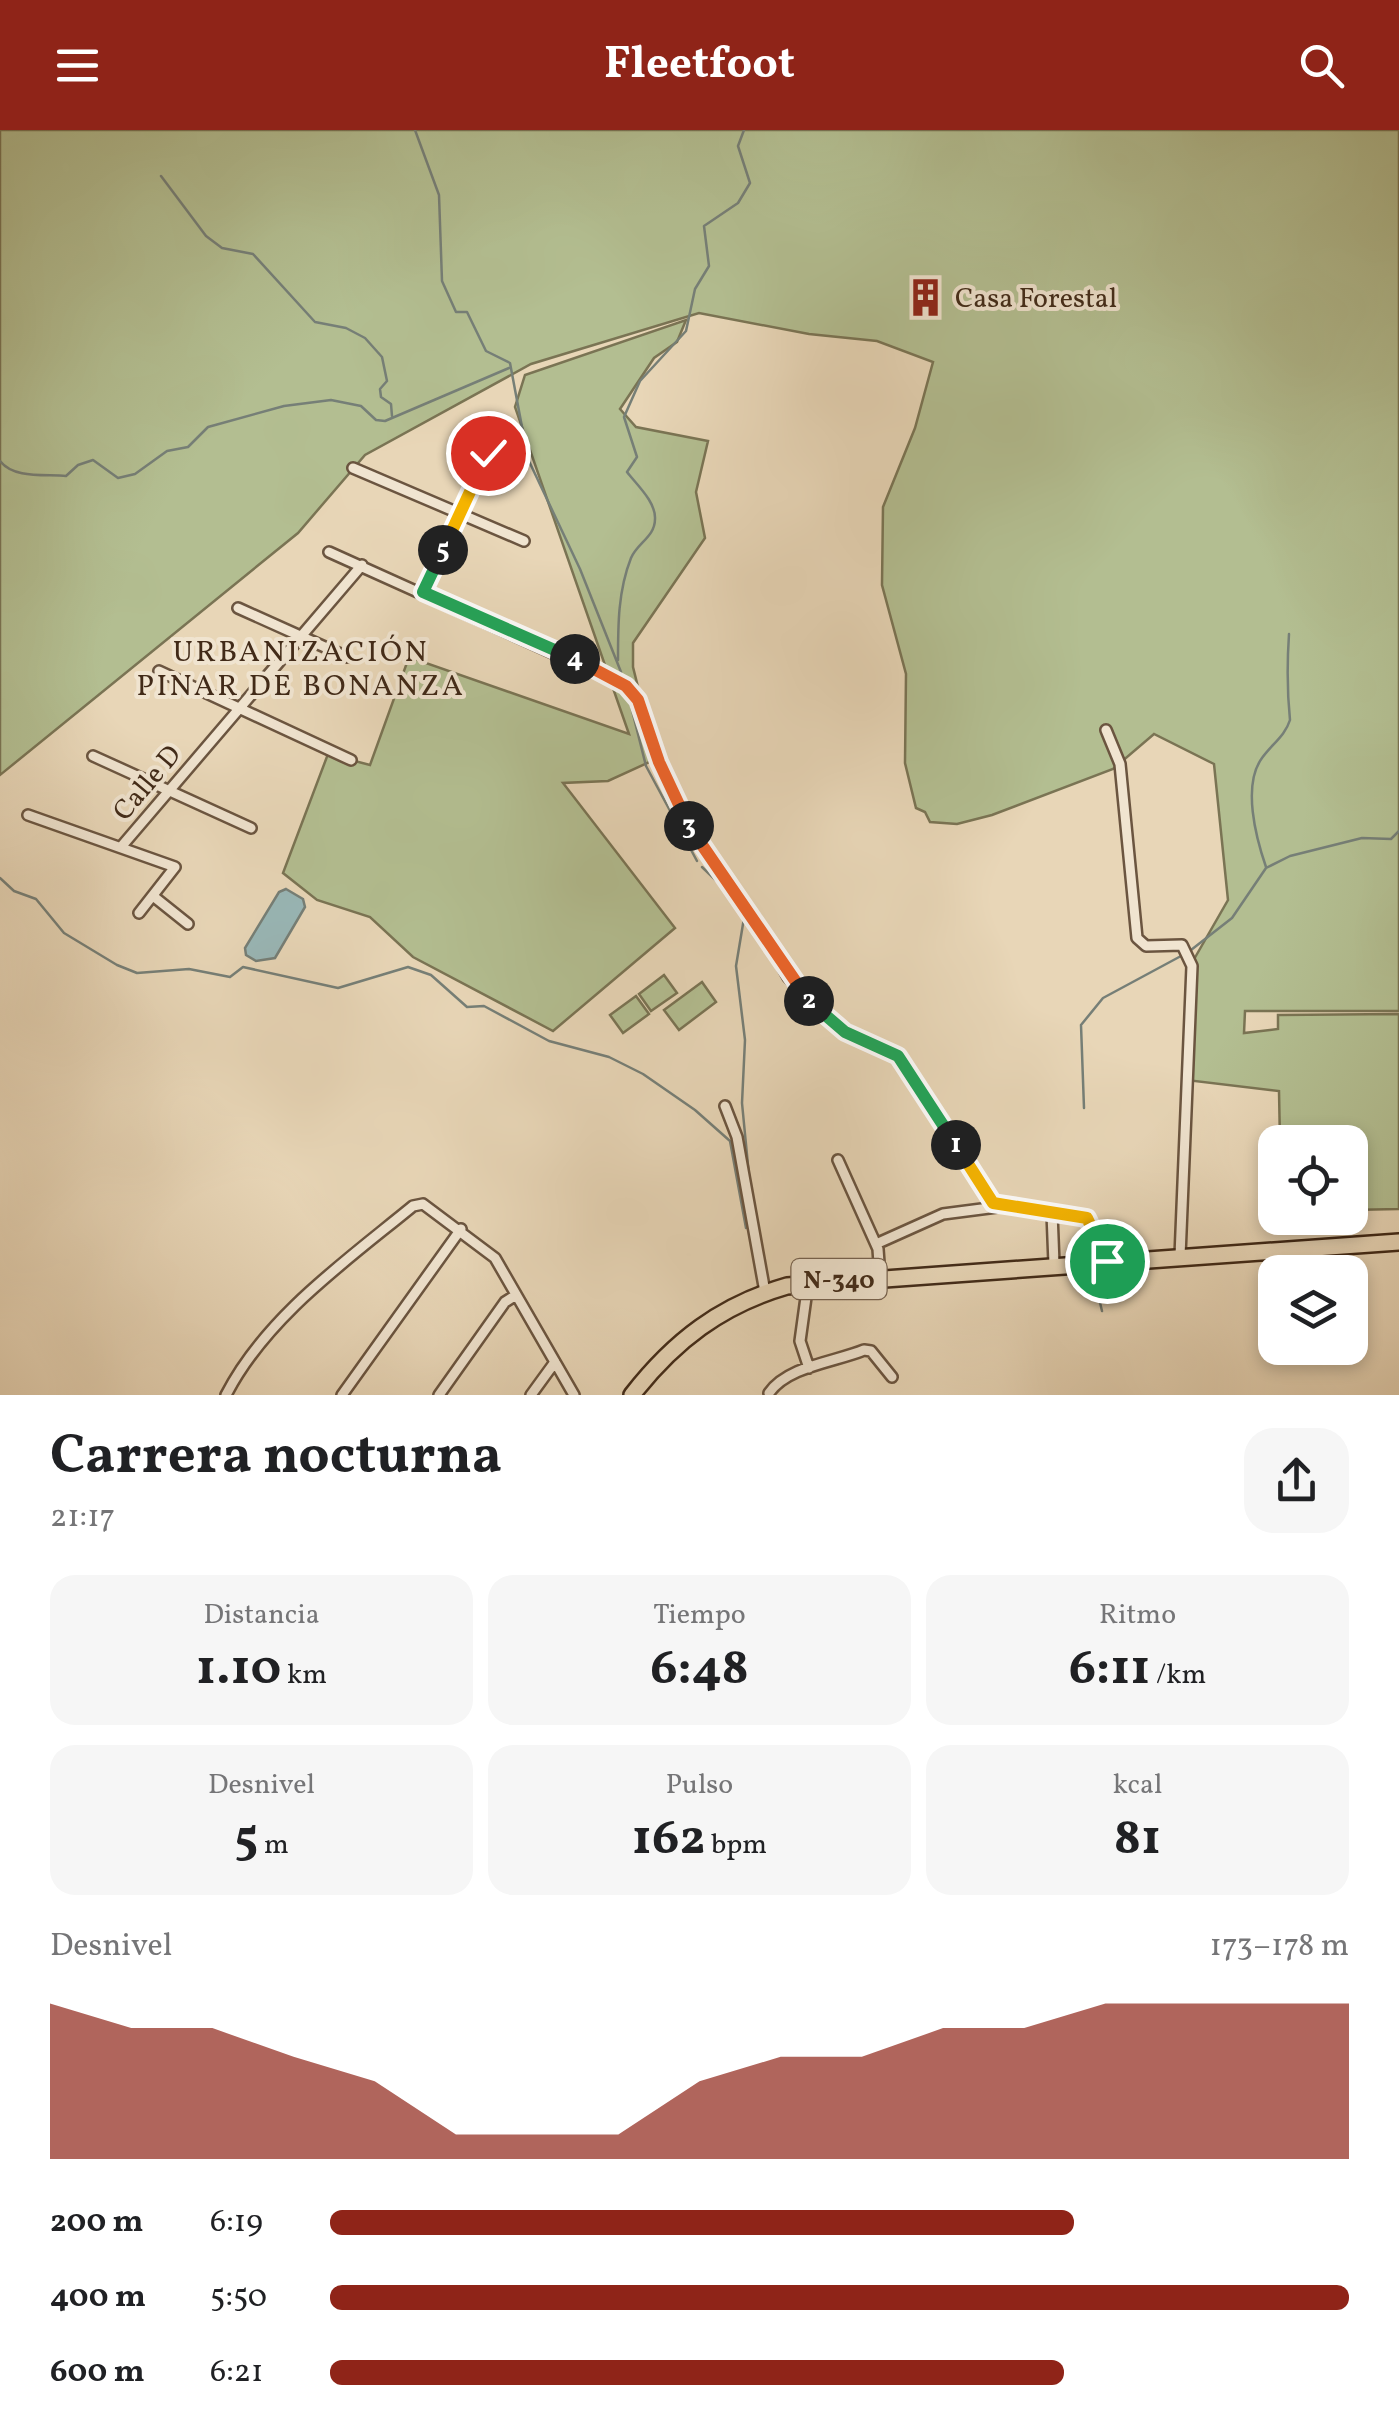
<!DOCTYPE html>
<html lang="es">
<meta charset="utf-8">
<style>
body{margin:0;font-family:Vollkorn,serif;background:#f6f6f6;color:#202124;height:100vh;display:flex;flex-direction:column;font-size:38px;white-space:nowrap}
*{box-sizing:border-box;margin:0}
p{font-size:32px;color:#757577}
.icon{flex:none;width:55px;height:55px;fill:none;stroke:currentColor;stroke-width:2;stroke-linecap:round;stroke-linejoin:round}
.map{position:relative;height:1265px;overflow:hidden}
.details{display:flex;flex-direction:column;background:#fff;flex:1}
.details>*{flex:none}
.fabs{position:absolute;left:1258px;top:995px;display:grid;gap:20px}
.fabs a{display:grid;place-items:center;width:110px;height:110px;border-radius:20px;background:#fff;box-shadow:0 5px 15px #0003;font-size:50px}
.pin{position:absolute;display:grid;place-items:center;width:85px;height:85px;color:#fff;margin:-42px;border:5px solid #fff;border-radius:50%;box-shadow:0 2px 10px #0007}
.km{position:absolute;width:50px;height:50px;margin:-25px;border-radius:50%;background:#222;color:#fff;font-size:28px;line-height:50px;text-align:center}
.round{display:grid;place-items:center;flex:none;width:105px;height:105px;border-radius:30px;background:#f6f6f6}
.headline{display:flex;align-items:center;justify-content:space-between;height:170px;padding:0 50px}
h1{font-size:55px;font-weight:700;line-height:75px}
.figures{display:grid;grid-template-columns:repeat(3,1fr);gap:15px;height:170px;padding:10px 50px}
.figures div{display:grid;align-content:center;border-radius:25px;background:#f6f6f6;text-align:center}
.figures b{font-size:50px;font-weight:700}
.figures small{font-size:28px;font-weight:400}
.figures p{font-size:28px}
.chart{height:280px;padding:20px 50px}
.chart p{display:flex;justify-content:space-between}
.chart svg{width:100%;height:180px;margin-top:10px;fill:#8f2418;opacity:.7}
ul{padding:0 50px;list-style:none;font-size:32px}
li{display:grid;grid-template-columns:160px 120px 1fr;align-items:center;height:75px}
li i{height:25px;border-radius:12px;background:#8f2418}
header{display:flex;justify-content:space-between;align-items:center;height:130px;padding:0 50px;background:#8f2418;color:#fff;font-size:45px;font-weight:700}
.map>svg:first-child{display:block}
.green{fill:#b3be91;stroke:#7a7454;stroke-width:2.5}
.water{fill:#99b7b7;stroke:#767f77;stroke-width:2.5}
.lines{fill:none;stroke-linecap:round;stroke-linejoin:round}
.stream{stroke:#767f77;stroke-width:2.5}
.street-casing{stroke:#6b5540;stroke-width:14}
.highway-casing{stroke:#412a18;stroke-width:20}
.street{stroke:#f0e4d0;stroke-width:9}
.highway{stroke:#e8d6b7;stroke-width:15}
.split-1-casing{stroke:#fff;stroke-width:20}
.split-2-casing{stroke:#fff;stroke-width:20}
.split-3-casing{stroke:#fff;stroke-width:20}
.split-4-casing{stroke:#fff;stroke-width:20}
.split-5-casing{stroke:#fff;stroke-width:20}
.split-6-casing{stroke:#fff;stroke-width:20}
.split-1{stroke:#f5b400;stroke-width:12}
.split-2{stroke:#22a559;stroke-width:12}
.split-3{stroke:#f0652b;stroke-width:12}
.split-4{stroke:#f0652b;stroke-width:12}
.split-5{stroke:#22a559;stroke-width:12}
.split-6{stroke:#f5b400;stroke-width:12}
.labels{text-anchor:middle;stroke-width:8;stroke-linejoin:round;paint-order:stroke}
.shield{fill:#f0e4d0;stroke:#76624f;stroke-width:2.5}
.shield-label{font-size:25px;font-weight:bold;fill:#412a18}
.poi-label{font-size:28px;fill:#412a18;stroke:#f0e4d0;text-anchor:start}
.street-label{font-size:28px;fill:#412a18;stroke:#f0e4d0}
.neighbourhood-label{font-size:30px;letter-spacing:2.5px;fill:#412a18;stroke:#f0e4d0}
</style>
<header><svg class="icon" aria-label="menu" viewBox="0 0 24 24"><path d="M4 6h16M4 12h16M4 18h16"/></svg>Fleetfoot<svg class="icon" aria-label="search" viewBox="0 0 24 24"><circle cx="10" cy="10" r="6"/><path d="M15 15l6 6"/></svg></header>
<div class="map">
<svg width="1399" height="1265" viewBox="0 0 1399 1265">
<rect width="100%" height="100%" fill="#e8d6b7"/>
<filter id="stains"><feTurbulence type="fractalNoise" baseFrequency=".002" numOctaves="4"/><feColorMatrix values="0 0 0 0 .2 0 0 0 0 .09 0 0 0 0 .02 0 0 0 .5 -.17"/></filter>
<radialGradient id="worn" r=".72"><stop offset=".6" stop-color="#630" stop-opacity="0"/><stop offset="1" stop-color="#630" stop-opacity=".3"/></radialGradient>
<path class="green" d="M0,0H1399V881H1245L1244,903L1278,899V885L1399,884V1079L1350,1080V1012H1280L1279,961L1186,950L1193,831L1228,770L1214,634L1154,604L1113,639L992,685L957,694L930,692L925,682L916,678L905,633L906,544L882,455L883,377L915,298L933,232L877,211L809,204L699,183L531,234L365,325L298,403L0,645Z
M686,190L677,212L654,228L620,279L636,297L708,311L696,362L705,408L633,513V537L656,629L608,651L563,653L675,798L553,901L413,827L370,787L317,770L283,743L328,624L370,635L409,527L629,604L515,277L525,245Z
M664,845L677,863L651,881L639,864Z
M702,852L716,872L679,900L664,880Z
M636,866L649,884L623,903L610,885Z"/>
<path class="water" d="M286,759L303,769L305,777L275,828L256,831L246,825L245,818L279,762Z"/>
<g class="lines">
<path class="stream" d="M415,0L439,65L442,151L456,182H467L486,221L510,233L528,329L580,439L621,542
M161,46L206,106L222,118L253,124L315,192L346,198L365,208L382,227L387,251L380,259L381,267L391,274L392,286
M0,331C14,349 45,344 66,346L78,335L93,330L118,348L135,344L167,321L188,317L208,297L284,276L331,270L361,276L376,290L385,291L509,238
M618,530C618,495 618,461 631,428C637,413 655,407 655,389C656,372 637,355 627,342L637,327L624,287L640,251L686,201L695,159L709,136L704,96L738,73L750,53L738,16L744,0
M629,568L646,636L697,731
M702,737L728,762L744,788L736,836L745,910L742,973L751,1066
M1266,737C1256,708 1242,655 1262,628C1272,614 1285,606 1290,590C1287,561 1287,534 1289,504
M0,748L14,761L36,769L64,803L117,835L137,843L189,839L230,847L243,837L338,858L408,837L431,845L467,877L484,876L549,911L609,927L643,944L695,980L730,1011L746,1098
M1191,820L1232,788L1266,738L1290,726L1362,708L1391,709L1399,701
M1084,978L1081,895L1103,868L1181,826
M1086,1094L1090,1126
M1092,1139L1102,1181"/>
<defs>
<path id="street" d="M353,338L524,411
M329,422L626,556L638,570L659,632L698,713L755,788L788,847L833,893L898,926L993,1073L1087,1088L1107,1131
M423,462L487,323
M238,478L347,527
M159,541L351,630
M1106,600L1120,634L1137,808L1146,816L1182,815L1192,836L1180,1126
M93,626L251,698
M28,685L175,737L139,783
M121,717L362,435
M153,766L188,794
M725,976L737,1007L765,1162
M838,1030L878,1119L880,1147
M1052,1083L1054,1134
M876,1114L943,1084L997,1077
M808,1153L800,1211L809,1238
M769,1263C788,1236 835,1232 864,1220L871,1221L892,1247
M226,1265C266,1187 346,1131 413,1076L423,1074L495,1128L574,1265
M342,1265L461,1099
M439,1265L505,1172L516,1165
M531,1265L555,1232"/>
<path id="highway" d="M632,1265C674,1211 721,1175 787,1156L1399,1112"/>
</defs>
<use href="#street" class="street-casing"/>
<use href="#highway" class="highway-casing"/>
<use href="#street" class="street"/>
<use href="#highway" class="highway"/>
</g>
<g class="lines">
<defs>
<path id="split-1" d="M956,1015L993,1073L1087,1088L1107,1131"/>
<path id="split-2" d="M809,871L845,902L898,926L956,1015"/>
<path id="split-3" d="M689,696L809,871"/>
<path id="split-4" d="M575,529L626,556L638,570L659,632L689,696"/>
<path id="split-5" d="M443,420L423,462L575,529"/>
<path id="split-6" d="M443,420L488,323"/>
</defs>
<use href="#split-1" class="split-1-casing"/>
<use href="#split-2" class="split-2-casing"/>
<use href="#split-3" class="split-3-casing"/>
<use href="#split-4" class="split-4-casing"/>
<use href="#split-5" class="split-5-casing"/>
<use href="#split-6" class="split-6-casing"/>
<use href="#split-1" class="split-1"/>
<use href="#split-2" class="split-2"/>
<use href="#split-3" class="split-3"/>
<use href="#split-4" class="split-4"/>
<use href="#split-5" class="split-5"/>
<use href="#split-6" class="split-6"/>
</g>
<defs>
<symbol id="building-bare" viewBox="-9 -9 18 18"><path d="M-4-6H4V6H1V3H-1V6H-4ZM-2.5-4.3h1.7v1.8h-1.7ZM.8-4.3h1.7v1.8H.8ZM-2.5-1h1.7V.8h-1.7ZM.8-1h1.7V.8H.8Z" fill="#8f2418" stroke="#f0e4d0" stroke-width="2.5" paint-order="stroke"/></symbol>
</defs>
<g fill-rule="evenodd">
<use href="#building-bare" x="898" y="140" width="55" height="55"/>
</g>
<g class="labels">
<rect class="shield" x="791.5" y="1129" width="95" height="40" rx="8"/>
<g class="shield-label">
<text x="839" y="1158">N-340</text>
</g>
<g class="poi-label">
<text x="955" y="177">Casa Forestal</text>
</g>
<g class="street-label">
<text transform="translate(146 652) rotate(-50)" y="10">Calle D</text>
</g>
<g class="neighbourhood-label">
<text x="301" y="531">URBANIZACIÓN<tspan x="301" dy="34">PINAR DE BONANZA</tspan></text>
</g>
</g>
<rect width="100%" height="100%" filter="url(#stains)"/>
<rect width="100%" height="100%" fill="url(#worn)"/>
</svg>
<div class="fabs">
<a><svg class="icon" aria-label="locate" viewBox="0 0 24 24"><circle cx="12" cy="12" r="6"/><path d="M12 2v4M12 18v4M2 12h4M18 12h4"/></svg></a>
<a><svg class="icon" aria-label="layers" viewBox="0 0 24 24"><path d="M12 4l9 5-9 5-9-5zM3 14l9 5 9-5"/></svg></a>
</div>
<div class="pin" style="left:1107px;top:1131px;background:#1e9e55"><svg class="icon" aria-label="arrive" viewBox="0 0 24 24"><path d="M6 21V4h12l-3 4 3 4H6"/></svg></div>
<div class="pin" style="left:488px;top:323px;background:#d93025"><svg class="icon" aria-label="check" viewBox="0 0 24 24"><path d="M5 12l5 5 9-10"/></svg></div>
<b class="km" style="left:956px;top:1015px">1</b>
<b class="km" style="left:809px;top:871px">2</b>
<b class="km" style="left:689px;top:696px">3</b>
<b class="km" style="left:575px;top:529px">4</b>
<b class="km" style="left:443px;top:420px">5</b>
</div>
<section class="details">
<div class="headline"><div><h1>Carrera nocturna</h1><p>21:17</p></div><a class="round"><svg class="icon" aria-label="share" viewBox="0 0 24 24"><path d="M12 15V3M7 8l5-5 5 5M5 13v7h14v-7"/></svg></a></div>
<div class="figures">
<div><p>Distancia</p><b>1.10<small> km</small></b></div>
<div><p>Tiempo</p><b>6:48</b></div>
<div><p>Ritmo</p><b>6:11<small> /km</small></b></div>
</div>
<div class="figures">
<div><p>Desnivel</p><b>5<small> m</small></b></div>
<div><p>Pulso</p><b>162<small> bpm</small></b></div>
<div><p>kcal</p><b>81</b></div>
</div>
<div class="chart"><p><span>Desnivel</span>173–178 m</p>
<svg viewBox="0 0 160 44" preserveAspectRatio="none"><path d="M0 44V6L10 12L20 12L30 19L40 25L50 38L60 38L70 38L80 25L90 19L100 19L110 12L120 12L130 6L140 6L150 6L160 6V44z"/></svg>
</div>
<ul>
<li><b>200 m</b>6:19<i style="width:73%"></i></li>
<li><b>400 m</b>5:50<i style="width:100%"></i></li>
<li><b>600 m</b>6:21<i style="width:72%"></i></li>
</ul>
</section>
